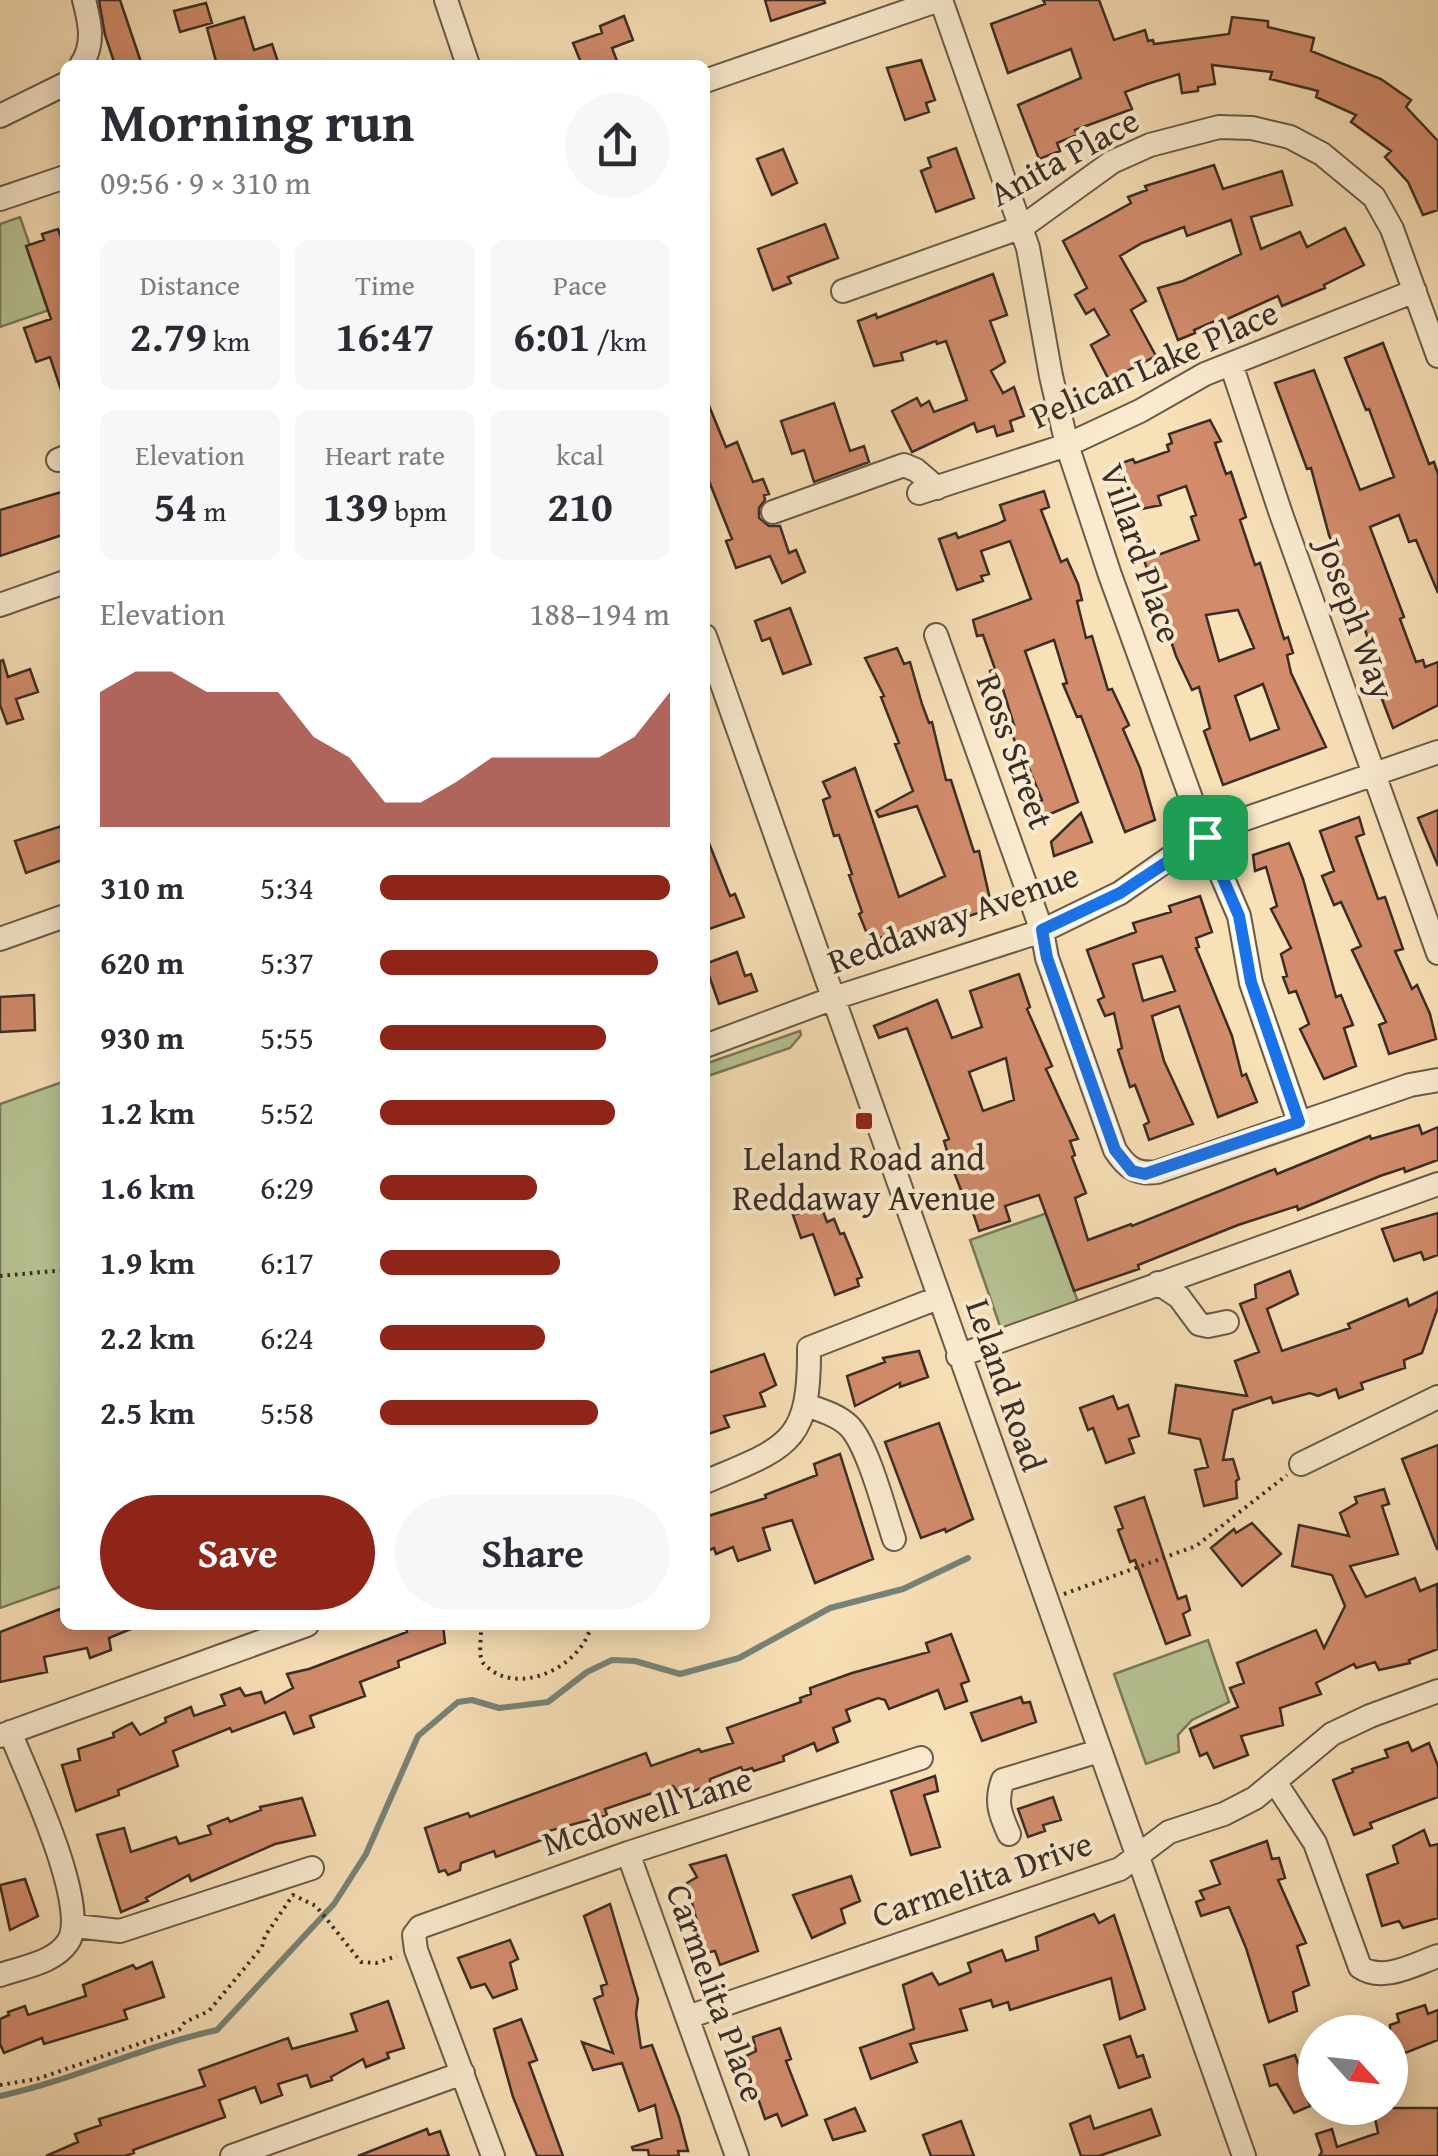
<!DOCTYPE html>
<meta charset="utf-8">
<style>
body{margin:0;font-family:"Gentium Book Plus",serif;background:#f7f7f7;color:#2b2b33;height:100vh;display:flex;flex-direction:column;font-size:38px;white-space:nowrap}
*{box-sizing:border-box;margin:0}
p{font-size:32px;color:#7c7c81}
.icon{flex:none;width:55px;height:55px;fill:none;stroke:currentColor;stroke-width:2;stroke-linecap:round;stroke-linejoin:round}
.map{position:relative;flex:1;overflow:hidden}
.panel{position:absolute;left:60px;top:60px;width:650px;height:1570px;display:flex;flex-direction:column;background:#fff;border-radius:15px;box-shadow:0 5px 25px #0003}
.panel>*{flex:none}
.needle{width:65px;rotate:117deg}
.buttons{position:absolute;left:1298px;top:2015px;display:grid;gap:20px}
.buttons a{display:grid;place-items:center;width:110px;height:110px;border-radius:50%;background:#fff;box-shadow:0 5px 25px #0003;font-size:50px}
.pin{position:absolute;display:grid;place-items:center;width:85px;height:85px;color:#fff;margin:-42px;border-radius:20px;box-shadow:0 5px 15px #0006}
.round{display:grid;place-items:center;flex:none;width:105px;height:105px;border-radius:52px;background:#f7f7f7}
.head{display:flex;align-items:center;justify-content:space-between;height:170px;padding:0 40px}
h1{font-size:55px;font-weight:700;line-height:75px}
.figures{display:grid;grid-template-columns:repeat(3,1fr);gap:15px;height:170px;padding:10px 40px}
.figures div{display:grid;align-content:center;border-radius:15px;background:#f7f7f7;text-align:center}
.figures b{font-size:42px;font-weight:700}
.figures small{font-size:28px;font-weight:400}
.figures p{font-size:28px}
.chart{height:280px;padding:20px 40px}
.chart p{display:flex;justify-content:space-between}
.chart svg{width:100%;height:180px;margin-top:10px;fill:#8f2418;opacity:.7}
.action{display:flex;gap:20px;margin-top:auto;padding:20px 40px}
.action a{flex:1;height:115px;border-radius:60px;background:#8f2418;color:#fff;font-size:40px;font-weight:700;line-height:115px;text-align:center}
.action a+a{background:#f7f7f7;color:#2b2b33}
ul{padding:0 40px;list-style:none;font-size:32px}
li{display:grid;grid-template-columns:160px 120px 1fr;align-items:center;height:75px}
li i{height:25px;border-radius:12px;background:#8f2418}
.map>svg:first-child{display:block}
.green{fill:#b7c393;stroke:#79785c;stroke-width:2.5}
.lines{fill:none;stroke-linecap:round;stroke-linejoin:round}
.stream{stroke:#768378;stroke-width:6}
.building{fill:#d28c6c;stroke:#3b2d26;stroke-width:2.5;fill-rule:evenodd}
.minor-casing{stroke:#6a5a4a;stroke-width:26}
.path{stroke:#3b2d26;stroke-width:4;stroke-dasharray:2.5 5;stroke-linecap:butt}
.minor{stroke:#faebd0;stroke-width:22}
.route-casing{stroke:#fff;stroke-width:20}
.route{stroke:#1a73e8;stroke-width:12}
.poi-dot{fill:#8f2418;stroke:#faebd0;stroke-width:4}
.labels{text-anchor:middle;stroke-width:8;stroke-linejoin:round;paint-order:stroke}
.street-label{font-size:35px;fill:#3b2d26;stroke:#faebd0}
.poi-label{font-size:35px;fill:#3b2d26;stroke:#faebd0}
</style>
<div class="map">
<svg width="1438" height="2156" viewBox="0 0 1438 2156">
<rect width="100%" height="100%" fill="#f8e0b7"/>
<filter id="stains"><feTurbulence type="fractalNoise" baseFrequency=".002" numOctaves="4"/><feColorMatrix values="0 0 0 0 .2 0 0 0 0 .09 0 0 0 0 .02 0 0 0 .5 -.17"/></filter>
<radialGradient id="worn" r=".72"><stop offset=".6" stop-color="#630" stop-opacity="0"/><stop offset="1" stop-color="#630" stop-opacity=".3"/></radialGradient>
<path class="green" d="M20,217L52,309L0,327V224Z
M800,1031L801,1035L790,1048L705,1077V1064Z
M65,1081V1585L0,1608V1104Z
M1047,1213L1079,1305L1002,1332L970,1240Z
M1208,1640L1229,1702L1192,1720L1178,1735L1179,1752L1146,1764L1114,1674Z"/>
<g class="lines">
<path class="stream" d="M0,2096C74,2080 143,2046 217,2030L334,1904L366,1854L418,1736L458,1702L472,1700L499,1708L548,1702L587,1672L612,1660L635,1661L680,1674L739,1658L830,1608L903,1589L968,1558"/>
</g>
<path class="building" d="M99,0H120L142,65H115L105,35Z
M765,0H824L825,3L771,21Z
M1043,0H1099L1114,40L1145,30L1148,41L1153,40L1154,44L1229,34L1232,17L1268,21V27L1314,38L1311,51L1381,79L1411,100L1406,107L1438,141V210L1423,215L1408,182L1385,157L1391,151L1351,122L1356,115L1316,97L1318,91L1270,79L1272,72L1212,65L1215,84L1198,87V91L1182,93L1179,74L1147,84L1125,92L1132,109L1075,130L1077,135L1057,143L1060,151L1039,159L1018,105L1081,78L1071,49L1008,73L991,24L1045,4Z
M206,3L212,23L180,32L174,11Z
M624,16L633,40L612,48L617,61L606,65H582L573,43L602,33L600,26Z
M244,17L254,50L272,44L279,65H217L207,28Z
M921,60L935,100L926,103L929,112L905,120L887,68Z
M956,148L974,198L936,212L921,171L931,167L928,158Z
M783,149L797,183L772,195L757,159Z
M1214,165L1223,189L1282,171L1292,205L1251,217L1261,249L1300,232L1307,247L1345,228L1364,265L1324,285L1325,288L1282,306L1278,296L1223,321L1222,318L1194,330L1195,333L1178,340L1158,288L1183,281L1241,254L1231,220L1187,236L1184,227L1142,243L1120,256L1146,301L1131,310L1156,356L1109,380L1091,345L1109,335L1094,309L1086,314L1075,295L1087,288L1063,241L1131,203L1128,197L1147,190L1145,186Z
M825,224L838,258L788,277L791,283L773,290L758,249Z
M58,229L65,248V392L62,393L50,357L36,362L24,328L51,319L26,246L44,240L42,234Z
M993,274L1007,315L990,321L1005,362L991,371L1003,393L1014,387L1024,416L1010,421L1013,431L997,436L994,426L977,432L974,423L912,452L892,411L917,398L921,406L929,401L934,412L967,400L946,341L937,344L936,341L901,353L903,360L874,366L858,321L876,314L877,318Z
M1383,343L1429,464L1434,462L1438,474V593L1416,540L1409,542L1399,515L1370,527L1404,617L1400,619L1416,662L1423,660L1425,667L1438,662V705L1393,728L1380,694L1386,692L1369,641L1354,599L1349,601L1339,575L1344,573L1329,535L1311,468L1307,469L1275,383L1314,370L1360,490L1394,477L1369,409L1366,410L1345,358Z
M705,396L726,447L737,442L753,482L763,479L769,494L764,495L765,500L759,508V518L769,526H780L789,553L796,550L805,572L782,583L770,556L736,568L726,541L732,539L705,471Z
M834,403L850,451L864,446L869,462L814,482L804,450L792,454L781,421Z
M1210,420L1221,441L1215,443L1226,474L1231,472L1246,517L1240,520L1255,565L1260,563L1284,639L1288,637L1293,653L1287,655L1291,673L1326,747L1223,785L1204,731L1210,728L1199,687L1192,690L1176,656L1144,560L1199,540L1191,517L1196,515L1186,486L1158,496L1161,505L1132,511L1116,465L1133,459L1135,463L1169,451L1167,445L1172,443L1169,434ZM1238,610L1254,648L1219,661L1206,615ZM1263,684L1279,729L1250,740L1235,696Z
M65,491V534L0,556V510Z
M1044,491L1049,507L1041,510L1061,562L1067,559L1078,584L1082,600L1077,601L1086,638L1092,636L1108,690L1112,689L1129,725L1123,729L1140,768L1155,820L1125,832L1081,716L1077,717L1063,684L1067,683L1054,640L1025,651L1078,802L1041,818L1036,804L1042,800L1026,761L1022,763L1010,727L1014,725L1001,683L994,685L990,671L995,669L983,635L977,636L973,620L1031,599L1010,541L981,551L989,574L981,576L983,581L957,590L939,539L956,533L958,538L997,524L1005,520L1000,505Z
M790,608L811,664L783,674L770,638L762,641L755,621Z
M897,648L904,664L910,662L922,704L929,723L932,722L946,780H951L974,852L979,851L992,908L961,919L959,913L927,930L924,924L870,941L859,914L862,912L849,875L852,874L839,835L834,836L823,800L830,797L823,782L855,768L899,897L945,876L917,806L879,817L876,811L913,791L895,744L899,743L881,697L884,696L865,658Z
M3,660L8,677L30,669L38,692L16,699L23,719L7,724L0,705V661Z
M1438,810V866L1418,818Z
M1081,813L1092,842L1054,856L1051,842Z
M1359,817L1364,834L1356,837L1378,899L1385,897L1403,949L1395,951L1412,989L1417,985L1430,1014L1436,1039L1389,1054L1379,1025L1386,1022L1352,950L1361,946L1341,902L1334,905L1322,876L1334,871L1320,831Z
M65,825V859L26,873L15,841Z
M705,833L730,896L735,894L744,917L709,929L705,918Z
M1289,843L1303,879L1336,997L1341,995L1353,1025L1344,1028L1356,1066L1324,1079L1300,1029L1309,1024L1296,991L1289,993L1283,977L1287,976L1281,954L1291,948L1271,909L1277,906L1266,867L1255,871L1253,855Z
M1200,896L1212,932L1196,938L1199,947L1196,948L1232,1036L1242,1076L1246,1074L1257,1102L1218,1117L1179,1006L1152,1016L1164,1061L1193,1124L1149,1140L1144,1125L1149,1122L1135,1085L1130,1087L1118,1050L1122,1048L1114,1013L1105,1016L1098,1000L1104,997L1087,950L1136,932L1133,923L1171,912L1169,906ZM1162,956L1175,991L1143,1001L1133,964Z
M737,952L745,976L751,974L757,991L719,1004L705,964Z
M1019,974L1030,1007L1027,1009L1052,1066L1046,1069L1078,1139L1070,1141L1075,1155L1072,1157L1086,1193L1075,1198L1088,1240L1131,1224L1132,1226L1275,1169L1277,1174L1370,1136L1371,1139L1419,1125L1422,1134L1438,1127V1160L1405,1172L1404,1168L1380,1176L1298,1210L1297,1206L1238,1225L1138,1265L1139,1269L1074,1291L1039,1195L1005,1206L1010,1221L979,1231L968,1197L964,1198L951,1164L944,1141L949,1139L907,1028L879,1038L874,1026L937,1000L952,1038L982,1027L970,991ZM1006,1058L1014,1100L983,1111L969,1072Z
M34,995L35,1030L0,1032V997Z
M821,1206L827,1222L834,1219L840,1234L844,1233L862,1277L857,1279L859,1286L835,1295L813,1234L801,1238L793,1215Z
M1438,1213V1255L1424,1260L1421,1252L1394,1261L1382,1229Z
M1290,1271L1298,1294L1267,1309L1282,1351L1350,1328L1348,1324L1407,1299L1409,1306L1438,1292V1307L1422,1353L1404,1360L1405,1368L1361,1383L1363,1389L1339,1398L1336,1389L1318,1396L1310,1393L1273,1403L1271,1397L1233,1410L1223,1460L1233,1459L1239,1479L1236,1481L1237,1498L1204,1506L1195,1470L1208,1467L1200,1439L1169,1433L1176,1385L1247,1396L1235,1361L1259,1352L1240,1304L1256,1298L1255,1285Z
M919,1351L928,1377L900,1387V1383L855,1406L847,1376L885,1362L883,1358Z
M764,1354L776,1385L760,1393L765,1406L724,1416L729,1427L705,1435V1374Z
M1113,1396L1118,1409L1128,1405L1139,1436L1129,1439L1134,1453L1106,1463L1093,1428L1088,1430L1080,1408Z
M939,1423L973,1519L946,1532L945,1529L921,1538L885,1442Z
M1438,1445V1549H1437L1402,1459Z
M840,1454L873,1559L815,1583L792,1520L763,1528L770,1550L738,1561L733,1547L716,1554L714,1548L705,1552V1517L766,1498L765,1495L817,1475L814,1464Z
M1384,1489L1389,1504L1382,1506L1398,1554L1350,1566L1366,1597L1415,1578L1420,1591L1437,1584L1438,1649L1409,1660L1410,1663L1379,1670L1375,1662L1356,1668L1354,1664L1316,1683L1321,1694L1280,1708L1283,1725L1241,1736L1248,1755L1214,1768L1207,1753L1200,1756L1190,1729L1238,1707L1230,1688L1244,1683L1237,1663L1316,1630L1324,1648L1345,1606L1332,1575L1292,1566L1299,1525L1349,1536L1340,1513L1357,1503L1355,1497Z
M1144,1497L1178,1599L1186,1596L1190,1610L1183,1614L1190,1635L1166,1644L1135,1560L1130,1562L1118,1530L1123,1528L1115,1507Z
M1252,1523L1281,1554L1242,1586L1211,1548L1234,1529L1236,1533Z
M60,1609L65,1625L138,1626L109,1638L111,1650L90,1658L87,1648L44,1657L47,1672L0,1682V1632Z
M405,1625H443L445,1643L398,1661L399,1667L360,1682L365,1696L310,1716L314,1727L294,1734L285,1712L232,1732L230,1728L173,1751L178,1766L118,1790L119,1795L76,1811L62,1765L80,1760L78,1749L114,1737L113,1733L132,1723L140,1735L166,1722L165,1718L191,1707L194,1716L225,1705L221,1695L240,1688L245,1696L261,1692L265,1703L293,1688L287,1674L309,1669L407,1632Z
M951,1634L969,1681L961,1684L967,1701L945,1709L938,1690L889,1709L885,1700L878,1698L846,1710L850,1721L833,1728L838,1742L817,1751L814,1743L783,1756L784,1761L754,1771L752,1768L743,1771L741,1767L710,1779V1784L681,1797L673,1786L605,1809L607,1815L545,1832L547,1838L496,1857L494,1851L461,1863L460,1870L448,1875L445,1870L439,1872L425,1828L468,1813L470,1817L646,1753L651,1766L699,1749L701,1752L733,1743L727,1728L801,1702L800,1698L811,1694L810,1688L852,1673L929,1652L926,1643Z
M1021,1697L1023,1703L1030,1702L1036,1722L982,1741L971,1713Z
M1408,1742L1412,1751L1429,1743L1438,1766V1797L1370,1823L1372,1828L1354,1835L1333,1780L1353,1772L1352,1769L1388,1757L1385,1750Z
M935,1776L938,1791L924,1795L940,1847L911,1855L891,1791Z
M1053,1797L1061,1820L1043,1825L1045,1831L1028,1837L1018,1809Z
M302,1798L315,1835L275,1844L191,1881L189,1875L146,1898L148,1901L121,1912L97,1835L124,1828L131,1852L176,1837L179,1844L211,1834L208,1826L228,1818L230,1822L261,1810L260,1807Z
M1424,1830L1430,1846L1438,1844V1918L1403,1928L1399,1921L1382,1926L1367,1875L1398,1863L1393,1846Z
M1267,1841L1272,1859L1279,1858L1285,1878L1278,1880L1306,1943L1297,1946L1309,1985L1293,1992L1297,2011L1269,2022L1246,1948L1229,1907L1201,1916L1196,1902L1204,1899L1200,1891L1220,1884L1211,1861Z
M726,1855L758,1951L720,1965L715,1951L705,1953L687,1883L697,1877L690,1865Z
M851,1876L860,1901L841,1909L845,1923L812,1938L793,1895Z
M25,1879L38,1916L10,1930L0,1885Z
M610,1904L638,1999L636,2014L641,2048L652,2045L679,2117L688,2151H678L679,2156H649L648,2150H633L632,2147L662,2138L655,2105L639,2111L622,2063L593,2070L582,2042L613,2053L594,1999L603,1995L601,1986L607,1984L584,1916Z
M1094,1914L1099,1923L1114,1915L1145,2009L1120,2019L1111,1978L1010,2010L1008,2002L993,2007L991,2000L960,2009L967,2030L910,2044L917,2062L871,2079L860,2048L914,2029L903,1985L932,1973L939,1985L971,1972L968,1963L1002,1950L1006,1961L1038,1950L1036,1937Z
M510,1940L518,1959L510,1963L517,1989L493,1998L485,1984L471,1988L458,1958Z
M152,1962L164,1997L124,2010L127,2019L44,2044L42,2038L4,2053L0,2044V2019L9,2015L8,2012L25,2006L28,2015L86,1996L83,1985L133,1965L136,1969Z
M388,2001L404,2048L387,2053L389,2058L366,2067L363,2059L331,2077L332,2080L311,2087L307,2075L278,2084L282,2095L261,2103L255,2087L219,2100L225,2117L133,2150L134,2153L125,2156H46L78,2142L75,2134L101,2125L99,2119L205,2086L199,2070L288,2038L292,2049L357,2031L351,2014Z
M1425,2005L1428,2014L1438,2010V2040L1390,2059V2025L1399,2022L1397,2014Z
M521,2019L537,2060L529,2063L563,2156H537L513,2097L494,2029Z
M780,2028L791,2059L786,2061L807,2115L782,2126L777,2114L765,2119L744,2057L756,2051L753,2037Z
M1130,2036L1137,2057L1143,2055L1150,2077L1119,2088L1104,2045Z
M1295,2055L1299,2066L1307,2064L1315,2093L1307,2095L1310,2106L1294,2113L1277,2084L1270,2086L1264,2065Z
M855,2108L865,2131L833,2140L825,2120Z
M1373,2108H1438V2156H1319L1322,2152L1316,2134L1332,2129L1337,2147L1378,2133Z
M1151,2109L1160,2135L1099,2156H1081L1070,2124L1090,2116L1094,2129Z
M961,2121L974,2156H931L923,2135Z
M427,2129L429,2135L440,2131L449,2156H358Z"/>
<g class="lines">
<defs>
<path id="minor" d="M446,0L468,65
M941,0L1028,248L1051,376L1067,445L1110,575L1205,837L1239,916L1251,983L1299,1122
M81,65C95,44 90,23 84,0
M705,81L939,0
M0,116L65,84
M0,199L65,177
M843,291L1022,227L1112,162L1150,145L1219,127L1252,128L1290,137L1322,154L1374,197L1392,229L1438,356
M1231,364L1281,514L1438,953
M58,460L65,457
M919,493L1067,445L1140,411L1205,374L1415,291
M773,512L904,465L916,470L937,488
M0,605L65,582
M936,635L1042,931L1047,958L1115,1150C1126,1167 1136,1175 1157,1172L1410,1085L1438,1080
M705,636L1244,2156
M0,939L65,916
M705,1046L834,998L1042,931L1120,893L1177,853L1236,822L1438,752
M1158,1283L1179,1297L1199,1324L1208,1326L1227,1322
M958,1356L1438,1184
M806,1405C820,1410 838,1415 849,1426C868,1445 885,1512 894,1539
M1301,1464L1438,1397
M705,1482C787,1447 810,1445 809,1348L938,1298
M0,1736L307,1625
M1275,1782L1315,1843L1360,1967C1383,1983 1415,1964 1438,1956
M1009,1834C1000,1814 995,1801 1003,1780L1099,1751
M628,1853L737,2156
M75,1926L120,1931L312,1868
M0,1975C23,1967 54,1963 68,1942C91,1908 26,1772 10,1732
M688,2017L1120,1869L1169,1832L1224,1814L1255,1798L1332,1734L1370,1716L1438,1691
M232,2156L463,2073
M493,2156L416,1950L414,1935L420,1927L628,1853L921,1758"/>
</defs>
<use href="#minor" class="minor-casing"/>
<path class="path" d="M0,1276L65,1270
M1064,1594L1196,1546L1287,1475
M481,1625C482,1636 477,1656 484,1664C517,1699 583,1666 591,1625
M0,2085L37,2079L179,2030L185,2022L209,2011L262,1947L265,1936L293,1895L316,1906L361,1962L376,1963L397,1956"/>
<use href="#minor" class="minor"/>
</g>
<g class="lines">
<defs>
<path id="route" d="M1205,837L1239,916L1251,982L1299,1122L1145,1174L1132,1171L1115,1150L1047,958L1042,930L1120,893Z"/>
</defs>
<use href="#route" class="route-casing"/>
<use href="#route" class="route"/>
</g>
<rect class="poi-dot" x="854" y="1111" width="20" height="20" rx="5"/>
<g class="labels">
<g class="street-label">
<text transform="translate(1064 157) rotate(-29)" y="12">Anita Place</text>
<text transform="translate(1154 364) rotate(-24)" y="12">Pelican Lake Place</text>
<text transform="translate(1141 553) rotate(71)" y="12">Villard Place</text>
<text transform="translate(1356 619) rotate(70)" y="12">Joseph Way</text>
<text transform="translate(1015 751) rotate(70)" y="12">Ross Street</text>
<text transform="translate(953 918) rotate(-20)" y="12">Reddaway Avenue</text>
<text transform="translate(1006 1385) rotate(71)" y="12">Leland Road</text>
<text transform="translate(647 1811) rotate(-18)" y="12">Mcdowell Lane</text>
<text transform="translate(982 1879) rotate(-19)" y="12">Carmelita Drive</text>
<text transform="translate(716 1993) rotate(70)" y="12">Carmelita Place</text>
</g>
<g class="poi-label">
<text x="864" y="1170">Leland Road and<tspan x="864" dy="40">Reddaway Avenue</tspan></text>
</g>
</g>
<rect width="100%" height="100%" filter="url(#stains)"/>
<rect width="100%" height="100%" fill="url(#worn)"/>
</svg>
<div class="buttons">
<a><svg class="needle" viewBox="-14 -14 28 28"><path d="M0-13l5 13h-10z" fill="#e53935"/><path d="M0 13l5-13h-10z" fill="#7c7c81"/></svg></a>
</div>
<div class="pin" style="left:1205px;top:837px;background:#1e9e55"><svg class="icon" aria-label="arrive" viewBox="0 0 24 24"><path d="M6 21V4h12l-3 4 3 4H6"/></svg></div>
<section class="panel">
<div class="head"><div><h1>Morning run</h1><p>09:56 · 9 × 310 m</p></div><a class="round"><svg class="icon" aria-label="share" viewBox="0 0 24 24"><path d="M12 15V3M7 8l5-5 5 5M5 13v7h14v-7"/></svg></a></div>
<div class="figures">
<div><p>Distance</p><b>2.79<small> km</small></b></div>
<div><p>Time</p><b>16:47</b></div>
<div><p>Pace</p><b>6:01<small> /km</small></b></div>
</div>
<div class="figures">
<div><p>Elevation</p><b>54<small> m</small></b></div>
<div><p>Heart rate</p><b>139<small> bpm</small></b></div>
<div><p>kcal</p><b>210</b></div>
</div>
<div class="chart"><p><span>Elevation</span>188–194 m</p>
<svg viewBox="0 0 160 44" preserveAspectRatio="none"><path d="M0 44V11L10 6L20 6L30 11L40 11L50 11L60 22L70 27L80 38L90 38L100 33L110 27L120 27L130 27L140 27L150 22L160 11V44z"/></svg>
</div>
<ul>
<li><b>310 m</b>5:34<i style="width:100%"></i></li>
<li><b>620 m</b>5:37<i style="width:96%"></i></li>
<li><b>930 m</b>5:55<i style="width:78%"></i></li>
<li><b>1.2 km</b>5:52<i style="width:81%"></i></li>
<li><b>1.6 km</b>6:29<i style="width:54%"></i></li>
<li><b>1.9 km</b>6:17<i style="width:62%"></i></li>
<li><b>2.2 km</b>6:24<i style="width:57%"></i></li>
<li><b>2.5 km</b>5:58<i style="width:75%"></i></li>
</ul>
<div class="action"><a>Save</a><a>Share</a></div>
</section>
</div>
